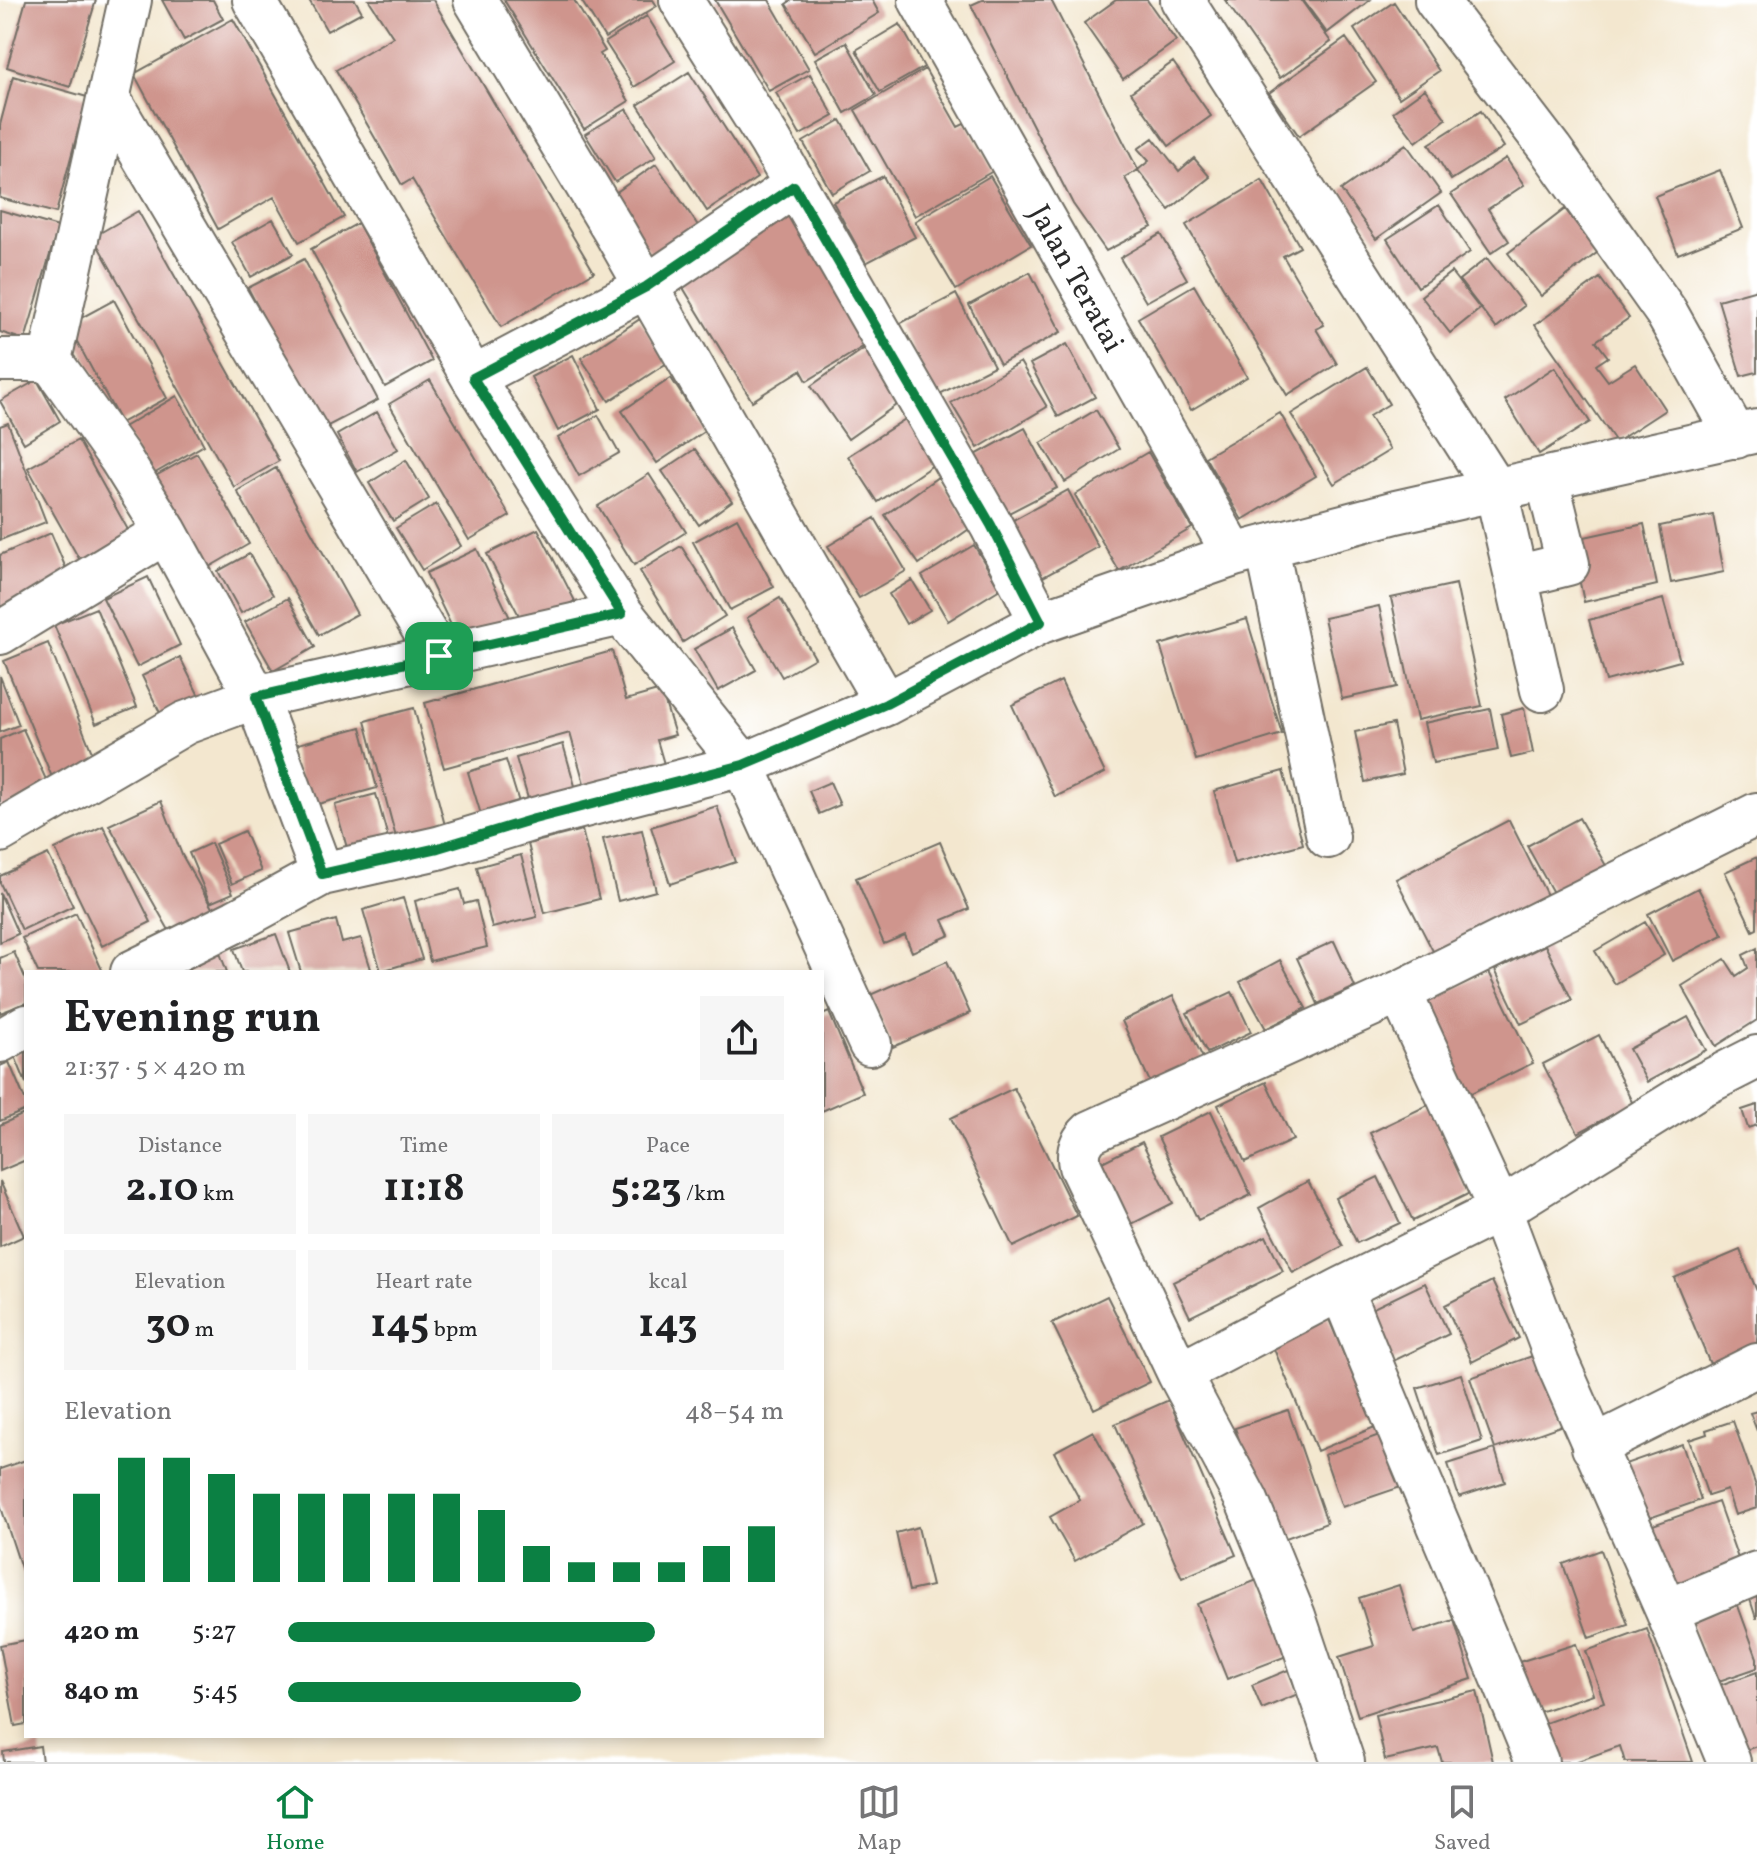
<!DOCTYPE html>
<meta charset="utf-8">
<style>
body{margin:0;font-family:Vollkorn,serif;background:#f6f6f6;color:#202124;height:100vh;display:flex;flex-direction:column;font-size:30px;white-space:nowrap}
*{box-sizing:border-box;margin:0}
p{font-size:26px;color:#757577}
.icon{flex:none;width:44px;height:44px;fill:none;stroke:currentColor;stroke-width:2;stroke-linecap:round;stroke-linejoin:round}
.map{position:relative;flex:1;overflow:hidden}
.details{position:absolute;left:24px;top:970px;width:800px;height:768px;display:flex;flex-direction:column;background:#fff;border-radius:0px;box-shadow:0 4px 12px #0003}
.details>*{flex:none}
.pin{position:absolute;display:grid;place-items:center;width:68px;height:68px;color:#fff;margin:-34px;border-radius:16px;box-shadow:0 4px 12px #0006}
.round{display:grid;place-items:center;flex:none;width:84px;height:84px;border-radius:0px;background:#f6f6f6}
.head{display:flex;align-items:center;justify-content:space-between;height:136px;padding:0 40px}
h1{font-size:44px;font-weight:700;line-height:60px}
.stats{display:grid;grid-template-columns:repeat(3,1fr);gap:12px;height:136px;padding:8px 40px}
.stats div{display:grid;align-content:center;border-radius:0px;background:#f6f6f6;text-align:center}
.stats b{font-size:40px;font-weight:700}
.stats small{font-size:22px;font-weight:400}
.stats p{font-size:22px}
.chart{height:224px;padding:16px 40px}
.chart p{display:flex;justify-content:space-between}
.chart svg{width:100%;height:144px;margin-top:8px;stroke:#0b8043;stroke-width:6}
ul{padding:0 40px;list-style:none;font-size:26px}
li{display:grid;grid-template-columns:128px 96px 1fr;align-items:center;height:60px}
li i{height:20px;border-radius:10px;background:#0b8043}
.tab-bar{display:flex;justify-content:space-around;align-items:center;height:112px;border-top:2px solid #e0e0e0;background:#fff;font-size:22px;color:#757577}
.tab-bar a{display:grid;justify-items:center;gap:4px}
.tab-bar .selected{color:#0b8043}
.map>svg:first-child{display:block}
.building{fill:#cf958d}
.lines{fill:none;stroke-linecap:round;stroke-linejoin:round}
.minor-casing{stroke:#716d64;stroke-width:46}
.minor{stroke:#fff;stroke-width:42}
.route-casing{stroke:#fff;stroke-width:16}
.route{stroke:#0b8043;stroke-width:10}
.labels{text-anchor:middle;stroke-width:7;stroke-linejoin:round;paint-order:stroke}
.street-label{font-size:30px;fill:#2b2b2b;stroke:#fff}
</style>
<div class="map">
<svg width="1757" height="1762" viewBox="0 0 1757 1762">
<rect width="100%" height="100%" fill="#fff"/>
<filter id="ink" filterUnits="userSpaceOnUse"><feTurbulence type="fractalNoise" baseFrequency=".0125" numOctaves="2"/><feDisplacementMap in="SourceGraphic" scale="16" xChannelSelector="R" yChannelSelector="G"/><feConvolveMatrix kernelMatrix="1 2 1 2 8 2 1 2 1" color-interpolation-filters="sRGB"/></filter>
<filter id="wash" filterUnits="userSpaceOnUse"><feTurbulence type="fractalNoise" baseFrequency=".006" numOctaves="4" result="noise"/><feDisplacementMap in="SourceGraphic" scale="32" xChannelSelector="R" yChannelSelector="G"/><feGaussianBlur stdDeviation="1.8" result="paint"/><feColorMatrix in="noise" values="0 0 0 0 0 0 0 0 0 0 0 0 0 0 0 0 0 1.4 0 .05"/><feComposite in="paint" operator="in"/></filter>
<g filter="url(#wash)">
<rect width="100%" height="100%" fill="#f3e7cf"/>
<g id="blocks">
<path class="building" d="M26,0H96L70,87L7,67Z
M162,0H213L223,19L184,40Z
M309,0H355L362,12L327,31Z
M369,0H433L594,272L501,327L412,179L402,185L336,70L393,37Z
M504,0H574L605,51L600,54L629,101L584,129Z
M581,0H653L657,6L605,38Z
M715,0H769L809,69L769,91Z
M792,0H872L879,13L815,52L786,4Z
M982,0H1051L1138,170L1125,178L1152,227L1106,251L1073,204L971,5Z
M1116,0H1147L1176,41L1123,79L1084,23Z
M1225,0H1301L1331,42L1280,78Z
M1303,0H1370L1327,33Z
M1394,2L1439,71L1399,98L1354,29Z
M647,16L675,61L634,87L605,42Z
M233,19L344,217L299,242L274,197L218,229L134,74Z
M900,24L924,67L880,92L856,50Z
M1346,38L1376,82L1299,136L1269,93Z
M846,42L876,95L845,113L815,59Z
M1173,62L1211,116L1169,146L1131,92Z
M925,69L958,127L966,123L993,171L915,216L855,110Z
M689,72L757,178L707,211L638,105Z
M810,74L834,116L800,135L776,93Z
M13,76L87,97L56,213L0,198V125Z
M1425,89L1446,119L1416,142L1393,112Z
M627,109L656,157L615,182L585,134Z
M1481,111L1504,147L1451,180L1429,144Z
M841,120L870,171L832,193L803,142Z
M1153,138L1179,171L1194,158L1210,177L1169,210L1138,170L1149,161L1138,149Z
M1406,144L1441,193L1376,239L1341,190Z
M1506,158L1524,185L1488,209L1509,241L1491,253L1451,194Z
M656,164L701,230L656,261L611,196Z
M1720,170L1743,228L1678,254L1655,196Z
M883,176L915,237L866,263L833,202Z
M990,176L1031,245L956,290L915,221Z
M1262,180L1300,247L1283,256L1324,325L1316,329L1337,364L1287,395L1186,225Z
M1439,205L1470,252L1418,287L1387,239Z
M794,209L874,340L807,381L801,370L752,401L679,281Z
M1565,209L1598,252L1541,296L1508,253Z
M0,210L58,227L25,340L0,332Z
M138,211L279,461L234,487L93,237Z
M273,219L293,254L251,277L232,242Z
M358,223L432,361L385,387L311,249Z
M1161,234L1187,279L1146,302L1120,258Z
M1487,258L1524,306L1496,328L1459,280Z
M304,259L378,400L322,429L248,288Z
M1030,272L1061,332L1000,364L969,305Z
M1451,272L1480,309L1450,333L1421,296Z
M1600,278L1629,318L1596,341L1608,357L1596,365L1608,381L1635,364L1665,410L1616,442L1535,325Z
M1194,285L1247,377L1191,410L1138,318Z
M1757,289V372L1741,376L1718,300Z
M956,294L994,366L936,396L899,324Z
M114,300L167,398L121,423L68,325Z
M640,319L667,363L609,401L581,358Z
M1067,344L1095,397L1058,417L1030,364Z
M869,345L906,398L848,439L811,386Z
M573,355L600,409L558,431L531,377Z
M1020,362L1047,407L978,448L951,403Z
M1367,367L1389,404L1369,416L1390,450L1334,484L1291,414Z
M1555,367L1590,422L1539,454L1505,400Z
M671,378L705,431L657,463L622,411Z
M37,380L60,421L24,443L0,401Z
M430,380L510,516L469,540L389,404Z
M177,396L204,445L150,476L122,428Z
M1096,410L1119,449L1065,482L1041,443Z
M377,412L398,449L357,472L337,435Z
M1280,413L1316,476L1242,520L1205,457Z
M598,415L619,453L579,476L558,438Z
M907,418L936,463L878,502L848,456Z
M8,423L46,522L0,540V426Z
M1025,428L1057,488L1001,517L970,458Z
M78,440L132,537L82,564L28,468Z
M695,449L732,501L699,525L662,471Z
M1148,452L1192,528L1119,571L1075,495Z
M197,453L249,544L204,570L152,478Z
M406,460L429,499L393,521L369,483Z
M276,468L357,614L319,635L237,491Z
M649,474L686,532L634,565L598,506Z
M938,477L972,527L919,564L885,515Z
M1068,490L1098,547L1036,581L1006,524Z
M436,504L461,546L422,570L396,528Z
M1713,515L1724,572L1671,583L1660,526Z
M737,518L774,587L730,610L693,542Z
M875,518L906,571L859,598L828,546Z
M1644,524L1657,585L1584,602L1571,540Z
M538,529L575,601L525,627L487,554Z
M51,533L70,578L0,609V555Z
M974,545L1000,589L948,621L922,576Z
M681,546L725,616L683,642L640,571Z
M477,549L511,620L460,644L426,573Z
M249,554L273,595L241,613L218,571Z
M148,577L180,645L137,667L103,598Z
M912,580L930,610L906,624L889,594Z
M1456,584L1482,706L1417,720L1391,598Z
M288,598L315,647L273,671L245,622Z
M780,598L815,658L782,677L747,618Z
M1663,599L1680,661L1606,681L1589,620Z
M1379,606L1397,687L1342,699L1324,618Z
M96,608L137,707L96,724L54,625Z
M1247,619L1282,734L1196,760L1160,645Z
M732,628L756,670L718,691L694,649Z
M48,643L97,765L54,782L4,661Z
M612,651L626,700L661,690L675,735L657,740L666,771L587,794L570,733L444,768L425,703Z
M180,657L200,698L162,717L142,676Z
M0,676L19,725L0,732Z
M1061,681L1105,773L1055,797L1012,705Z
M414,708L447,833L398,845L365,721Z
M1524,708L1533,753L1511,758L1501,714Z
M1490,709L1498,750L1433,763L1424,723Z
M1393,724L1403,774L1365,782L1355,732Z
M361,727L377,788L307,807L291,746Z
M23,729L53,795L0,819V739Z
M563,744L579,800L532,812L516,758Z
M506,760L521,809L483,821L468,772Z
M1283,771L1303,844L1234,863L1214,791Z
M830,782L840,805L819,814L809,791Z
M376,794L390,845L349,855L335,805Z
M161,801L182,855L220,922L178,946L109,825Z
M717,806L736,862L670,884L651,827Z
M1579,818L1609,871L1557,900L1527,846Z
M1509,820L1550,901L1437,959L1396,879Z
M103,826L151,922L102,946L55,849Z
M582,830L599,899L545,913L528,844Z
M642,830L656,891L618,901L603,839Z
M244,831L261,871L232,884L215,844Z
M940,842L969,909L943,920L950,935L912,952L905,935L884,944L856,878Z
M211,843L233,893L210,903L189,853Z
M48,854L73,906L22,930L0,883V876Z
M521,855L537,917L492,928L477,867Z
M1757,857V929L1753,931L1725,872Z
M1698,888L1723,935L1672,961L1648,914Z
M460,889L464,904L476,901L487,947L430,961L415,901Z
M0,893L18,934L0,942Z
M403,898L422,959L381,971L363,910Z
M76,913L103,972H38L22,938Z
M336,920L342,943L361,938L371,969L358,972H301L289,933Z
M1645,922L1664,955L1615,984L1595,951Z
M276,934L290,972H242L234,949Z
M1334,941L1355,987L1318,1004L1297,958Z
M1545,945L1572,1000L1521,1024L1495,970Z
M1757,948V1020L1716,1046L1682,986L1725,959L1736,976L1748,968L1743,955Z
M14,952L26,980V1003L0,1013V958Z
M220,953L227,972H184L182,966Z
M1280,960L1306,1008L1266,1029L1240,982Z
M947,961L970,1013L893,1047L870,995Z
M1489,972L1533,1063L1459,1099L1416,1007Z
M1232,992L1251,1032L1207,1053L1187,1013Z
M1173,996L1203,1058L1150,1082L1122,1021Z
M829,1012L863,1093L822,1111V1015Z
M1688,1017L1706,1050L1647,1082L1629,1049Z
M1599,1035L1633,1104L1578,1133L1543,1064Z
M26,1048V1083L14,1054Z
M9,1062L26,1102V1110L0,1121V1066Z
M1266,1082L1293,1140L1245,1162L1218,1105Z
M1014,1088L1077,1216L1013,1247L951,1118Z
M1428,1105L1470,1193L1413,1221L1370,1133Z
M1757,1105V1125L1748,1128L1742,1110Z
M1211,1111L1251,1195L1198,1220L1158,1137Z
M24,1114L26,1160L0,1171V1125Z
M1142,1142L1173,1203L1126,1227L1094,1166Z
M1378,1177L1400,1223L1357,1243L1335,1198Z
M0,1181L24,1236L0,1247Z
M1308,1181L1343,1246L1293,1273L1259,1208Z
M1266,1236L1283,1271L1190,1317L1173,1282Z
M1740,1250L1757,1291V1344L1710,1364L1674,1278Z
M1492,1281L1519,1338L1472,1362L1445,1305Z
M1425,1283L1449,1334L1385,1365L1361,1314Z
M1107,1296L1150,1382L1094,1409L1052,1323Z
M1328,1317L1375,1427L1317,1451L1271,1342Z
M1538,1354L1563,1425L1495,1449L1470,1378Z
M1461,1374L1482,1441L1439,1455L1417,1388Z
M1169,1400L1236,1555L1182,1578L1115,1424Z
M1288,1410L1327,1523L1275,1542L1235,1428Z
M1757,1411V1431L1750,1413Z
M1733,1421L1757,1489V1508L1735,1515L1727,1490L1708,1496L1689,1440L1707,1434L1706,1430Z
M1093,1431L1143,1523L1075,1561L1050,1517L1080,1500L1054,1452Z
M1382,1434L1401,1487L1342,1507L1324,1455Z
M1682,1444L1701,1500L1644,1520L1625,1464Z
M1495,1449L1505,1482L1459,1497L1448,1464Z
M26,1460V1580H25L0,1504V1469Z
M1718,1502L1741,1567L1672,1591L1650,1526Z
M918,1527L932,1586L909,1591L896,1533Z
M1601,1550L1628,1625L1589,1638L1563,1564Z
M1262,1578L1292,1654L1227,1679L1197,1604Z
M1399,1585L1414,1633L1454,1620L1472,1679L1358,1716L1339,1657L1374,1646L1359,1598Z
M1757,1590V1618H1756L1748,1593Z
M1737,1603L1757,1658V1668L1713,1683L1690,1619Z
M1647,1629L1693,1762H1625L1620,1746L1575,1762H1559L1545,1723L1604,1702L1586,1651Z
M26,1640V1724L15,1726L0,1645Z
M1576,1644L1593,1694L1536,1713L1519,1662Z
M1288,1670L1298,1694L1262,1709L1252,1685Z
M1757,1672V1746L1737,1753L1714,1687Z
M1477,1691L1493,1762H1442L1438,1748L1385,1760L1375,1715Z
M40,1746L42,1762H4L3,1752Z"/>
</g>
</g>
<g filter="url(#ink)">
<use href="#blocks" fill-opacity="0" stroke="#716d64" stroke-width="2"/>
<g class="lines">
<defs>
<path id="minor" d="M130,0L50,360L120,458L166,532L256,697L322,874
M254,0L473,378
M475,0L616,234L886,704
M681,0L770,141L991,525L1041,622
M920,0L1234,555
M1182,0L1496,490L1542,690
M1436,0L1551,150L1666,312L1736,437
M110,101L439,656
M794,186L646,287L473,378L622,614L743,765L870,1044
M0,360H50
M1267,548L1328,837
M1516,577L1568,564L1547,479
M0,633L166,532
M0,831L185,723L256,697L622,614
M132,972L236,921L322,874L438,848L534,819L743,765L886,704L1041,622L1234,555L1396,512L1757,431
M1400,992L1500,1210L1558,1364L1667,1611L1729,1762
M0,1041L26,1026
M1341,1289C1405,1448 1473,1604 1537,1762
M1179,1374L1080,1166C1077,1152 1080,1142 1091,1132L1400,992L1757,814
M1593,1447L1757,1365
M1667,1611L1757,1573
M1343,1762L1294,1616L1247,1501L1179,1374L1341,1289L1500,1210L1700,1086L1757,1057"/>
</defs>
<use href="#minor" class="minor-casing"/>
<use href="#minor" class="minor"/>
</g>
</g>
<g class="lines" filter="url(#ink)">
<defs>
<path id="route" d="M794,186L991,525L1041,622L886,704L743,765L534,819L438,848L322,874L256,697L622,614L473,378L646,287Z"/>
</defs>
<use href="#route" class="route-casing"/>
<use href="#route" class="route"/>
</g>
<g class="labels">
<g class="street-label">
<text transform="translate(1077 278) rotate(61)" y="10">Jalan Teratai</text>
</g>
</g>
</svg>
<div class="pin" style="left:439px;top:656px;background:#1e9e55"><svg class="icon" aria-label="arrive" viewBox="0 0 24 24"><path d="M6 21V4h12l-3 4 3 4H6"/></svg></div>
<section class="details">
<div class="head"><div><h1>Evening run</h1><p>21:37 · 5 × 420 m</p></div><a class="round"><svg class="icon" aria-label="share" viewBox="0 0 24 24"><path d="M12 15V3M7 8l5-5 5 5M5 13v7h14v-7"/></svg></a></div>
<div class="stats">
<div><p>Distance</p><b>2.10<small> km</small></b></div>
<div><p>Time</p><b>11:18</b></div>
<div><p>Pace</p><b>5:23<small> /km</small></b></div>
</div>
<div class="stats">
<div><p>Elevation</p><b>30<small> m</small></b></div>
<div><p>Heart rate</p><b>145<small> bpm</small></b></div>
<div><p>kcal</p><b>143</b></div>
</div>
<div class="chart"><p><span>Elevation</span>48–54 m</p>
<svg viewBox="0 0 160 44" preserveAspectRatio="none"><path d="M5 44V17M15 44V6M25 44V6M35 44V11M45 44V17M55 44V17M65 44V17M75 44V17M85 44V17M95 44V22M105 44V33M115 44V38M125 44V38M135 44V38M145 44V33M155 44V27"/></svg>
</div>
<ul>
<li><b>420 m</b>5:27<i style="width:74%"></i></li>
<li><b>840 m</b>5:45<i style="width:59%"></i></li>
</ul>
</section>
</div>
<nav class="tab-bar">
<a class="selected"><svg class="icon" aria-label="home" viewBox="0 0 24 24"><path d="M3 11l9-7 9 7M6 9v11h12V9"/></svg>Home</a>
<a><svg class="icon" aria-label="map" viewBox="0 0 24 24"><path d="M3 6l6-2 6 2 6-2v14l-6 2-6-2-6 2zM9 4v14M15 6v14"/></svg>Map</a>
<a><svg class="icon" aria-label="saved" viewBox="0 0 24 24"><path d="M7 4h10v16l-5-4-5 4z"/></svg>Saved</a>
</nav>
